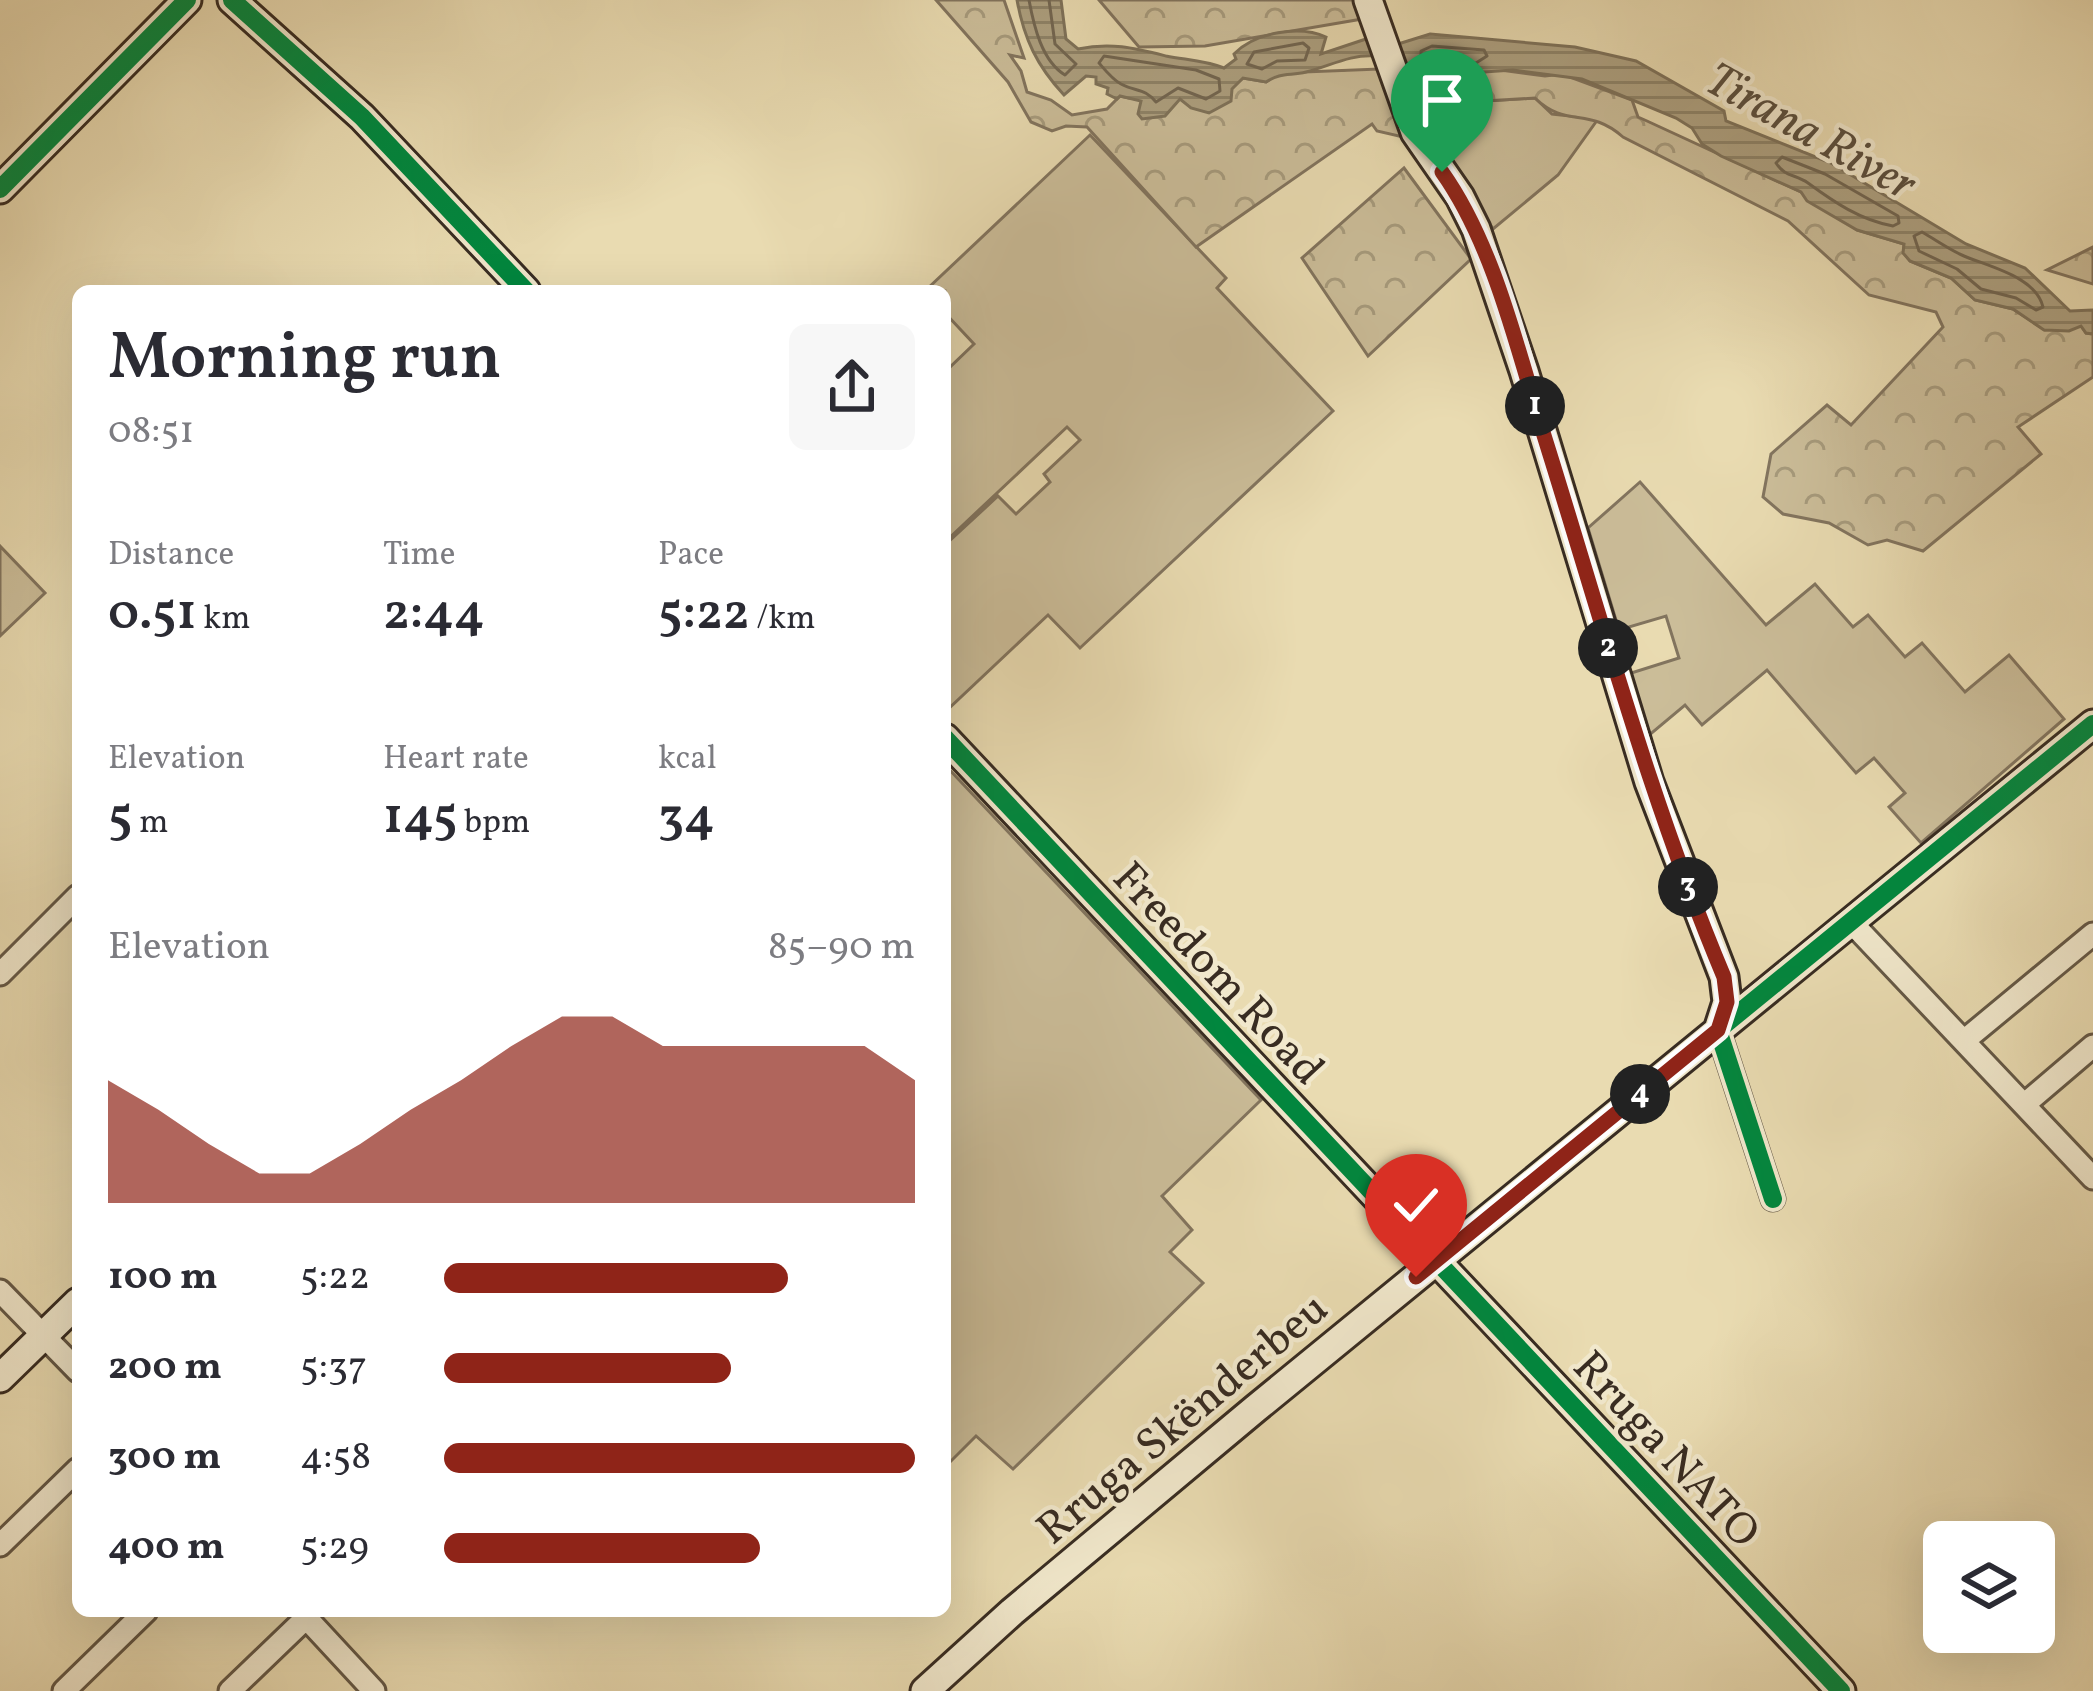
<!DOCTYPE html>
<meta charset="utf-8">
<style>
body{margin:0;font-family:Vollkorn,serif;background:#f7f7f7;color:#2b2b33;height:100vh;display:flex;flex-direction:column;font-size:45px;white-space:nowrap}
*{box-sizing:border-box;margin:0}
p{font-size:39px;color:#7c7c81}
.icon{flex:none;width:66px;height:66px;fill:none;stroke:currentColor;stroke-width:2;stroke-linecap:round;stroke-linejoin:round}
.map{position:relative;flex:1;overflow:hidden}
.panel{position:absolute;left:72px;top:285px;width:879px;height:1332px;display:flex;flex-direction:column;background:#fff;border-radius:18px;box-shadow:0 12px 48px #0002}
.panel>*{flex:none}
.controls{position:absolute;left:1923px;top:1521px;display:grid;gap:24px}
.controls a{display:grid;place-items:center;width:132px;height:132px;border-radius:18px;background:#fff;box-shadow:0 12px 48px #0002;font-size:60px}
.pin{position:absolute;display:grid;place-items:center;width:102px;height:102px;color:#fff;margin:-123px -51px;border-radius:50% 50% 50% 0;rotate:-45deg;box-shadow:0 0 12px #0007}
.pin .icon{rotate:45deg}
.km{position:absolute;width:60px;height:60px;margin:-30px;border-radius:50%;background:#222;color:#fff;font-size:33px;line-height:60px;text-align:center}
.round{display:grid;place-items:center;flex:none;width:126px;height:126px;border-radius:18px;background:#f7f7f7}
.overview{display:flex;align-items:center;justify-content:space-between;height:204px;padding:0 36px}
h1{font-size:66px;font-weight:600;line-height:90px}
.figures{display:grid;grid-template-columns:repeat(3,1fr);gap:18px;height:204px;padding:12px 36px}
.figures div{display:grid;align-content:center}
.figures b{font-size:51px;font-weight:600}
.figures small{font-size:33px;font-weight:400}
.figures p{font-size:33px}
.chart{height:336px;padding:24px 36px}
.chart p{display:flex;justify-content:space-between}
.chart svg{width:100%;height:216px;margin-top:12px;fill:#8f2418;opacity:.7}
ul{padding:0 36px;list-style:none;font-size:39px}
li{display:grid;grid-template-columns:192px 144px 1fr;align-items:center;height:90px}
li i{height:30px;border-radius:15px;background:#8f2418}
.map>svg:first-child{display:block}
.green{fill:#cbbd99;stroke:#82745e;stroke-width:3}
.forest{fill:url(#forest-crowns);stroke:#82745e;stroke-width:3}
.water{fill:url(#water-rules);stroke:#7e725a;stroke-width:3}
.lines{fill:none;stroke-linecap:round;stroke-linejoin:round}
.shore{stroke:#726651;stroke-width:3}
.street-casing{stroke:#645846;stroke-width:27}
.secondary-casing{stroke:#382c22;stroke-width:33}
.street{stroke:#f1e8cc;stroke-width:21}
.secondary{stroke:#f1e8cc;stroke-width:27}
.cycleway-casing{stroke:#f1e8cc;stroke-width:26}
.cycleway{stroke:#00873e;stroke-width:18}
.route-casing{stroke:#fff;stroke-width:24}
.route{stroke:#8f2418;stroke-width:15}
.labels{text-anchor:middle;stroke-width:9;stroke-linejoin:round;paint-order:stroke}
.street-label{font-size:45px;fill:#382c22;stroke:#f1e8cc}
.water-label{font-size:48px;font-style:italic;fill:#5b4f3e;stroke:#f1e8cc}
</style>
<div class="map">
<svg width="2093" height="1691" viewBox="0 0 2093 1691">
<defs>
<pattern id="forest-crowns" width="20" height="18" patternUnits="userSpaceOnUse" patternTransform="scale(3)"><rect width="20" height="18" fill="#cbbd99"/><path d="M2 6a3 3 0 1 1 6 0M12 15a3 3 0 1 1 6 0" fill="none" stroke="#a69a7c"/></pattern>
<pattern id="water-rules" width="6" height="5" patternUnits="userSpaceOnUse" patternTransform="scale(3)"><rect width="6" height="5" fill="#ada080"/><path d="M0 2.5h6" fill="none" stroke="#8e8368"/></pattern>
</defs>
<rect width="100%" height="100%" fill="#e9dbb1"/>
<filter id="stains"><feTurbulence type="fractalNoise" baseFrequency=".00167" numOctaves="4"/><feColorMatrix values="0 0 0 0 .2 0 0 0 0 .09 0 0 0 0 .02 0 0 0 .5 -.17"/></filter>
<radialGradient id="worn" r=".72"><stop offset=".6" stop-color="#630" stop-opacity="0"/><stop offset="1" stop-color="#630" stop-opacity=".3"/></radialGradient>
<path class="green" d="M1535,98L1552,114L1598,119L1558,175L1493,229L1443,146L1461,127L1452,103Z
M1090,135L1226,278L1217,288L1333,411L1080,648L1048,615L945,712V545L998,496L1016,514L1050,482L1044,474L1080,440L1067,427L945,542V372L974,344L945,313V291H925Z
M1640,482L1766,625L1815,584L1853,627L1868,615L1905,657L1922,643L1965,692L2009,655L2064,719L1921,843L1889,807L1905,793L1874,758L1856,773L1767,670L1702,725L1685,705L1647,737L1628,674L1679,658L1666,616L1619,630L1588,528Z
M0,546L45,593L0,636Z
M945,765L1261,1100L1162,1196L1192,1230L1170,1252L1203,1283L1013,1469L976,1436L945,1467Z"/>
<path class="forest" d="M936,0H1004L1024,58L1010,55L1021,71L1027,92L1051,100L1072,115L1107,109L1120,96C1152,104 1219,102 1243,78L1266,82L1279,73L1379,69L1403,137L1377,131L1372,124L1196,247L1087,127L1066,126L1052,131L1031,122L1008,82Z
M1099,0H1355L1362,19L1205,46L1139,47Z
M1493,69L1545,76L1562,74L1632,100L1638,117L1647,121L1801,192L1857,230L1904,244V253L1910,261L1951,278L1975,300L2013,309L2045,330L2081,326L2086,333L2093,334V377L2018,427L2041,454L1923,551L1887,540L1868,545L1829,523L1783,514L1763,497L1771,454L1827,405L1851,425L1943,327L1936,312L1869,295L1788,221L1623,137C1588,106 1567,129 1535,98L1453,103L1461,127L1443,146L1428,127L1423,113L1462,80Z
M1404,168L1471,259L1368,356L1302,258Z
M2093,247V284L2047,270Z"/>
<path class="water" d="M1017,0H1061L1066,39L1078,49C1111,42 1134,48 1166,56C1186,60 1204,60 1224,68L1236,59L1234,54C1255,32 1300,25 1326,37L1321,54L1369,38L1375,56C1350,54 1328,67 1306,72C1290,76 1281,72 1266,82L1243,78L1232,89L1231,101L1209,113L1191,108L1180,99L1165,116L1142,119L1138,114L1141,101L1120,96L1117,99L1107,94L1108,88L1096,84V77L1086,76L1064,95C1037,66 1024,39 1017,0Z
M1430,34L1575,47L1636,61L1724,111L1726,121L1831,163L1966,244L2025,268L2070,311L2093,310V334L2086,333L2081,326L2069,331L2044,330L2013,309L1975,300L1951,278L1910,261L1903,253L1904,244L1857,230L1807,201L1801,192L1721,156L1702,144L1692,128L1676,118L1582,79L1513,70L1440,75L1407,70L1398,44Z"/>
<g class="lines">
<path class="shore" d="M1029,0C1034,27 1042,61 1065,75L1076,64L1055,44L1049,0
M1303,43L1309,48L1305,60L1277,61L1262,69L1247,64L1254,52Z
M1432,46L1484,50L1487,56L1476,63L1421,59V51Z
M1104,56L1196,70L1219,79L1220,91L1206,99L1178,88L1156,102C1145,88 1136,92 1121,84C1113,80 1105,70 1099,63Z
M1782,157L1825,174L1898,216L1899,223L1893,226C1860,220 1834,202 1808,183C1795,174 1785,177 1776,163Z
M1922,232C1936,240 1950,250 1964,256C1990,267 2036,277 2043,307L2036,310L2016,298L1981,289L1957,269L1919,251L1914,236Z"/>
<defs>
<path id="street" d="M1851,922L2093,1178
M0,974L78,896
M1718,1030L1773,1199
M1965,1040L2093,934
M2025,1104L2093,1046
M0,1291L78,1371
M0,1545L78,1469
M300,1611L374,1691
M64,1691L146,1611
M230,1691L306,1618"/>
<path id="secondary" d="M232,0L362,117L526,291
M1368,0L1415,132L1460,197L1476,229L1524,371L1649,782L1724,977L1727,1002L1718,1030
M0,189L187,0
M945,738L1841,1691
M0,1378L78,1302
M925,1691L1012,1612L1255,1409L2093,724"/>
</defs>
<use href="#street" class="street-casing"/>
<use href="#secondary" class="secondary-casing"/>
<use href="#street" class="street"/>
<use href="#secondary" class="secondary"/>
<defs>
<path id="cycleway" d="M232,0L362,117L526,291
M0,189L187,0
M945,738L1841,1691
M1773,1199L1718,1030L2093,724"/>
</defs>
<use href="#cycleway" class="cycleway-casing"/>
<use href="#cycleway" class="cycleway"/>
</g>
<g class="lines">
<defs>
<path id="route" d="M1416,1277L1718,1030L1727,1002L1724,977C1651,804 1603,624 1547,445C1519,357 1496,248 1442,172"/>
</defs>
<use href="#route" class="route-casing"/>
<use href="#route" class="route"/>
</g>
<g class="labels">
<g class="street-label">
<text transform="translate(1220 972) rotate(47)" y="16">Freedom Road</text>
<text transform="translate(1181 1417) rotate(-40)" y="16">Rruga Skënderbeu</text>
<text transform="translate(1668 1448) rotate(47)" y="16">Rruga NATO</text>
</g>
<g class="water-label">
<text transform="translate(1812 130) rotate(29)" y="17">Tirana River</text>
</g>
</g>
<rect width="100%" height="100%" filter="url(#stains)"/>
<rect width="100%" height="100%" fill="url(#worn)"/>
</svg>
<div class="controls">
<a><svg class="icon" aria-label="layers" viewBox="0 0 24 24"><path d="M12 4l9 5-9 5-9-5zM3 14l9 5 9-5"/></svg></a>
</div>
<div class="pin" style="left:1442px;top:172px;background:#1e9e55"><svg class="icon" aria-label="arrive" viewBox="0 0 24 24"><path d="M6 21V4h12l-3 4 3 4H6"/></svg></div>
<div class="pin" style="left:1416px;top:1277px;background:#d93025"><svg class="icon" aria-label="check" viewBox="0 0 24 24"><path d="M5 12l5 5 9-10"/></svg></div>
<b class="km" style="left:1535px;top:406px">1</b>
<b class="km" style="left:1608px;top:648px">2</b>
<b class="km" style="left:1688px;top:887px">3</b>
<b class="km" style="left:1640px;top:1094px">4</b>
<section class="panel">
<div class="overview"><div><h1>Morning run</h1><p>08:51</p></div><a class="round"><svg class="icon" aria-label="share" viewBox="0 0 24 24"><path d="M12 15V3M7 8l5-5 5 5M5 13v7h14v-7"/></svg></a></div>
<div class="figures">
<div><p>Distance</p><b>0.51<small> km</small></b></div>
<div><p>Time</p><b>2:44</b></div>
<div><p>Pace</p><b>5:22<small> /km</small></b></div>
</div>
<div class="figures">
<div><p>Elevation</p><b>5<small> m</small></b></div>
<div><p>Heart rate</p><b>145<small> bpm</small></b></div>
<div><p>kcal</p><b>34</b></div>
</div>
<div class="chart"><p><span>Elevation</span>85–90 m</p>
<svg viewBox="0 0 160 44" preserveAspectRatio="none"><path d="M0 44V19L10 25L20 32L30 38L40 38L50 32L60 25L70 19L80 12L90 6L100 6L110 12L120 12L130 12L140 12L150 12L160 19V44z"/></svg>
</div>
<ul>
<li><b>100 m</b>5:22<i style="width:73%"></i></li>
<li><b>200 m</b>5:37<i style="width:61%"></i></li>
<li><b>300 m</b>4:58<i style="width:100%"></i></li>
<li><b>400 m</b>5:29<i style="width:67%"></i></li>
</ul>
</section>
</div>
